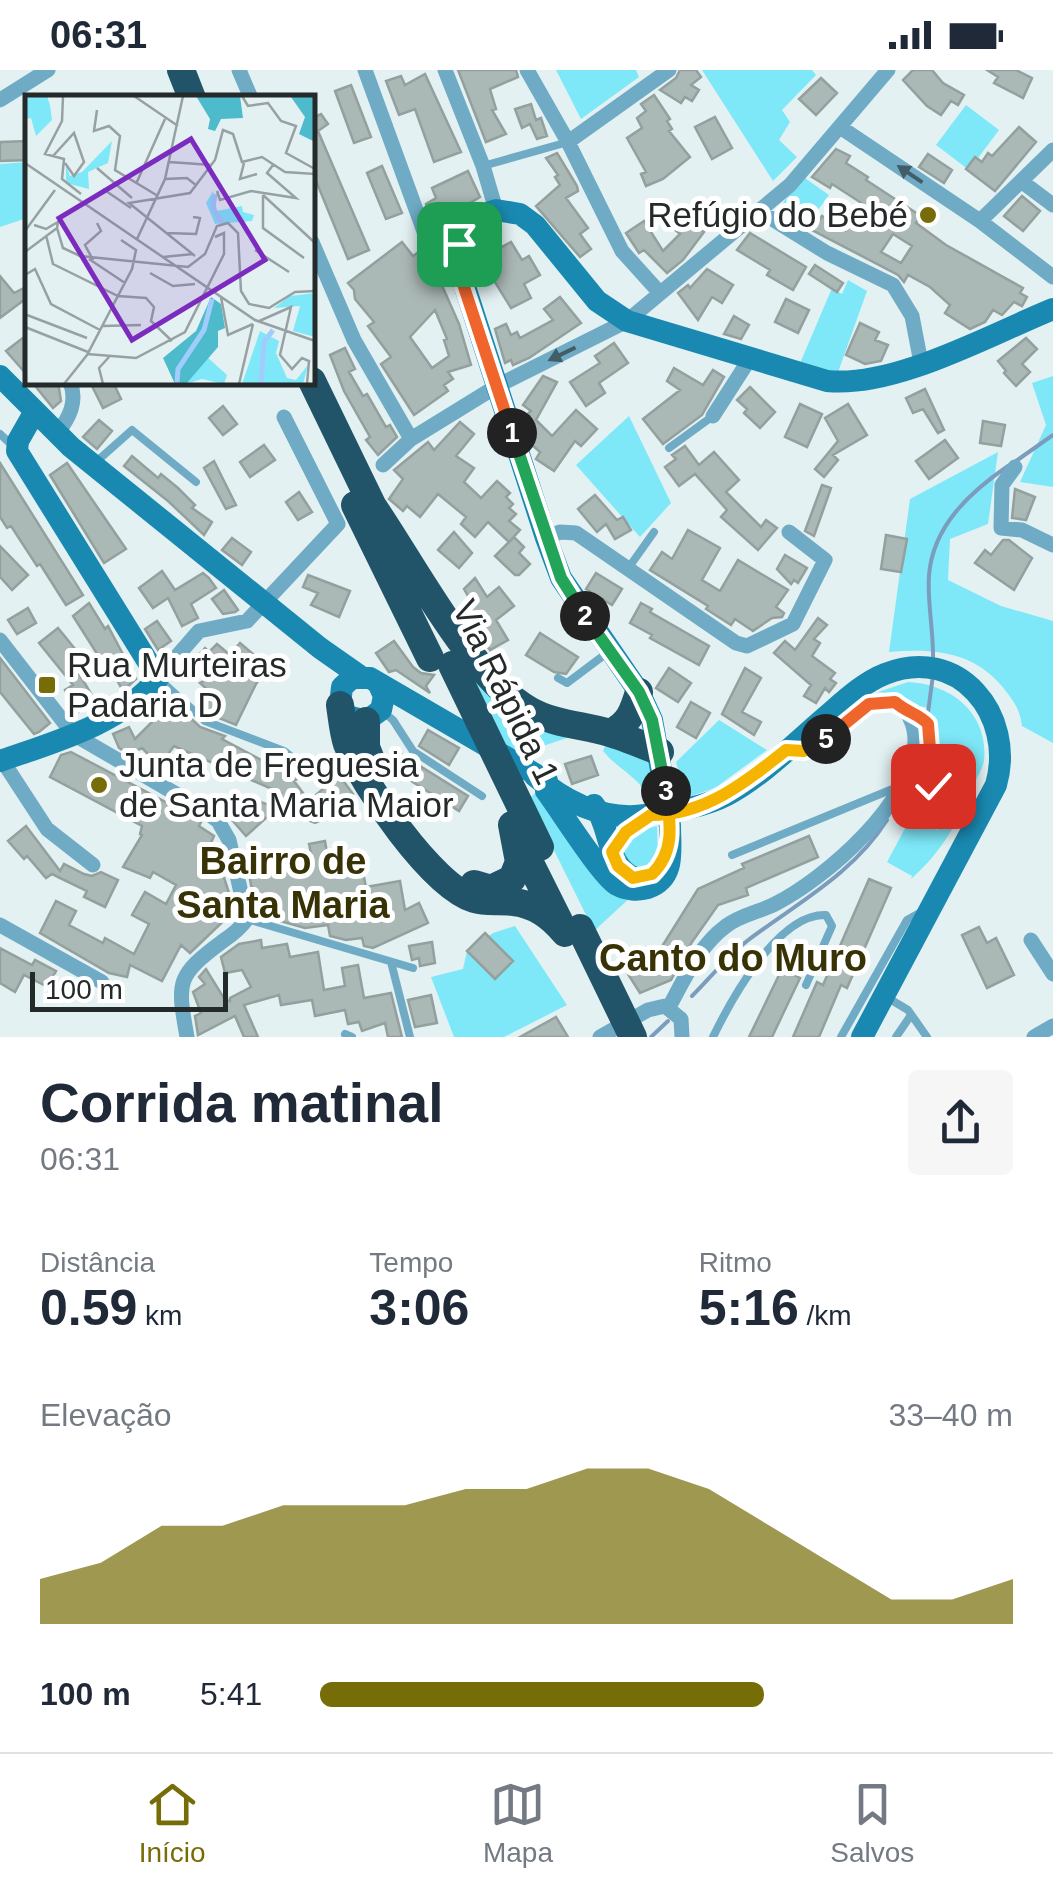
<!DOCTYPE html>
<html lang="pt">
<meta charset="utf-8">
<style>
body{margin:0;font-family:Helvetica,sans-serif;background:#f6f6f7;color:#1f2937;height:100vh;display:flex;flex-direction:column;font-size:38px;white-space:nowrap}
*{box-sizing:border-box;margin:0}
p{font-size:32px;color:#747a83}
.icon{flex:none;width:55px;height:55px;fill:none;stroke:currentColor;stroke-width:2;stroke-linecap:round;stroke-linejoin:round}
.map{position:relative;height:967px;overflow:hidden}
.details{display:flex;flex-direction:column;background:#fff;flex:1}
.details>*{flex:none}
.scale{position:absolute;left:30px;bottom:25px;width:198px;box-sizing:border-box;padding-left:10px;border:5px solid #24292a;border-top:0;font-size:28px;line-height:35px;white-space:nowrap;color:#24292a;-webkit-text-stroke:8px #fff;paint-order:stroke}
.pin{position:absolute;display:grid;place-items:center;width:85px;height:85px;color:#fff;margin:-42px;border-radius:20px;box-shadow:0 5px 15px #0006}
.km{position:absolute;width:50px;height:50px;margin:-25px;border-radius:50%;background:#222;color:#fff;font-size:28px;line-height:50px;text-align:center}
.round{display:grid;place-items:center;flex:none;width:105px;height:105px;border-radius:10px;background:#f6f6f7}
.head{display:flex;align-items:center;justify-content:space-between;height:170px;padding:0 40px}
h1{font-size:55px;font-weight:800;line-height:75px}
.stats{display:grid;grid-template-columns:repeat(3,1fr);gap:15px;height:170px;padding:10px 40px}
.stats div{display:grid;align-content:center}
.stats b{font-size:50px;font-weight:800}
.stats small{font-size:28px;font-weight:400}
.stats p{font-size:28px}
.chart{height:280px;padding:20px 40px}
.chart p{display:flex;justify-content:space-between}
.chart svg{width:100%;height:180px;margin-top:10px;fill:#776d08;opacity:.7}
ul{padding:0 40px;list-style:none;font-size:32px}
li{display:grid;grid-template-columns:160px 120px 1fr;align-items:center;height:75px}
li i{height:25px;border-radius:12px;background:#776d08}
.status{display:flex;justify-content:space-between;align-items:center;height:70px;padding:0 50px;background:#fff;direction:ltr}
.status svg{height:28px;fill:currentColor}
.menu{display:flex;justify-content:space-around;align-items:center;height:140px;border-top:2px solid #e0e1e3;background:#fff;font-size:28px;color:#747a83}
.menu a{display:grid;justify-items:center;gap:5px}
.menu .current{color:#776d08}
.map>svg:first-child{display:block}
.green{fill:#7ee8f8}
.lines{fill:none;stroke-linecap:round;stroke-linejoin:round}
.stream{stroke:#7c9cbd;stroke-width:4}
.building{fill:#aab8b6;stroke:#93a09e;stroke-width:2.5;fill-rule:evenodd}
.lane{stroke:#70abc6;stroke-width:8}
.street{stroke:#70abc6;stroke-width:15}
.secondary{stroke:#1a89b1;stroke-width:22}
.highway{stroke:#215469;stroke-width:28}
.secondary-bridge{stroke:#1a89b1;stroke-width:22}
.highway-bridge{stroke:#215469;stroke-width:28}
.oneway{fill:#425d68}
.split-1-casing{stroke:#fff;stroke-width:20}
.split-2-casing{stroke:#fff;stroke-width:20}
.split-3-casing{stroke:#fff;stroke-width:20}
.split-4-casing{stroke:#fff;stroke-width:20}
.split-5-casing{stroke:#fff;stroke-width:20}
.split-6-casing{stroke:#fff;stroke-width:20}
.split-1{stroke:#f0652b;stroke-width:12}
.split-2{stroke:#22a559;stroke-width:12}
.split-3{stroke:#22a559;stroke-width:12}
.split-4{stroke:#f5b400;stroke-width:12}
.split-5{stroke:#f5b400;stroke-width:12}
.split-6{stroke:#f0652b;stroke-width:12}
.poi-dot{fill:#776d08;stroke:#fff;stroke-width:4}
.labels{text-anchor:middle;stroke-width:10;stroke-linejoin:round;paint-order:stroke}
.poi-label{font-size:35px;fill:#24292a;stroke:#fff;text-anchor:start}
.street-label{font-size:35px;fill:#24292a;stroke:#fff}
.neighbourhood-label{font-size:38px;font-weight:bold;fill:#373307;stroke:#fff}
.inset-river{fill:none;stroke:#a1cdfc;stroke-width:5}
.inset-road{fill:none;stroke:#97a1a3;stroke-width:2.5}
.view{fill:#7b2cbf;fill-opacity:0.15;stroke:#7b2cbf;stroke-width:5}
.inset-edge{fill:none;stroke:#24292a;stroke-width:5}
</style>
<div class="status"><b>06:31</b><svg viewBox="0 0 49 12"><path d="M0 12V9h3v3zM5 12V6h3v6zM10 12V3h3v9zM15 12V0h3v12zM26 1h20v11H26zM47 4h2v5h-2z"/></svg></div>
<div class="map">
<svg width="1053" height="967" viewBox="0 0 1053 967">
<rect width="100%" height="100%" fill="#e3f1f3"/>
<path class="green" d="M556,0H636L639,7L581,49Z
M702,0H812L816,5L782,40L790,52L779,70L797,87L773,111Z
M966,35L999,60L969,100L936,75Z
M27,92V148L0,157V94Z
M802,106L829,125L804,159L778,140Z
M848,210L867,221L837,305L798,298L832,218L842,224Z
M1053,306V417L1020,412L1046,355L1032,313Z
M629,346L671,433L640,467L576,395Z
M998,382L988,454L950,469L948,510L1001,536L1053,551V673L1022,656C1020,640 1015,633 1005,620C976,582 935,578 889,582L910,429Z
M462,598L648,685L656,725L647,724C635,705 617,698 603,681L606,674L576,665L519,684L501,674Z
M908,612C952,614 989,644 984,691C983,698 978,705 975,712C959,750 943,781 911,809L912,806L887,792L911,747L937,760L955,727L934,693L935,661L926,637L909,636L896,624L878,622Z
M719,650L767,680L715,718L685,728L676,692Z
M537,721L632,826L594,861L531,734L530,728Z
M657,756L658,787L646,801H631L622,776L629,763Z
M515,856L567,935L504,967H454L431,907L463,899L467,881L493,863Z"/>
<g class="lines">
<path class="stream" d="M1016,391L1053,365
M933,591C934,563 927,533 929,505C933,456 970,422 1008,396
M911,712L921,695L933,605
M692,926C710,908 727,887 747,871C797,833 853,804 887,750
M651,967L668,951"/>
</g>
<path class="building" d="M458,0H516L518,7L490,19L496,39L492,40L506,64L486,72Z
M680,0H696L701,7L691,15L699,20L692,31L685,27L681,33L660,20L676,8Z
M913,0H932L943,13L964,25L958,35L951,31L941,45L927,36L903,10Z
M987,0H1016L1032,8L1023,28L994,13L998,7Z
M425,4L461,82L434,92L415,39L399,45L386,11L401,6L405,15Z
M821,8L837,23L816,45L799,29Z
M351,15L371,67L354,73L335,21Z
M654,25L670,49L667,51L672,59L669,61L690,87L663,109L646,116L641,104L646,102L627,68L642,58L637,48L646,41L641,34Z
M531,34L536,50L541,48L547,66L537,69L530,54L522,58L515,39Z
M321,44L328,54L318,61L369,180L348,189L312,101V48Z
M715,47L732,78L712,89L695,57Z
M1019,57L1036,72L995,121L966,99L975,87L982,92L988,83L992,86Z
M28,71V90L0,91V72Z
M836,79L850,86L846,93L868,107L866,110L921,146L916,153L946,175L1023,218L1020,223L1027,227L1022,236L1014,232L1002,245L993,240L985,252L970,259L945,243L950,235L930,217L908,205L904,212L898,205L812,160L822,146L845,161L863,134L832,114L830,118L812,107ZM893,164L912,176L901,193L881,182Z
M557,83L577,116L578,121L566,128L588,158L580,164L591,179L580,187L536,136L560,115L555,107L558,105L546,88Z
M928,84L952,100L944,113L919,97Z
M382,96L402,143L386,149L367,103Z
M468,101L480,127L435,154L426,134L436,128L432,118Z
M1022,126L1040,141L1023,161L1004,146Z
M686,146L704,162L683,190L667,203L644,180L639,183L626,163L644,151L663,181L680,164L674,159Z
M750,163L806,197L793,220L767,205L770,200L737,180Z
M402,172L413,186L423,179L440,199L436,202L459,254L471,295L448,302L453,309L444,315L448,321L414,345L381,294L391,287L368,256L374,252L355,229L354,220L348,213ZM435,240L447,269L444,270L449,286L432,298L410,267Z
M511,172L522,190L529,186L540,205L524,214L531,228L511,238L490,204L479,211L473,193Z
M815,195L843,213L837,222L809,204Z
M707,199L733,215L722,233L712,227L698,250L678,223L688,215L690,218Z
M0,206L14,223L28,216V227L0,248Z
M560,227L581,253L529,288L513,295L511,290L505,293L495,259L506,254L511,265L517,262L520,268L553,250L544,239Z
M786,229L809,240L798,263L775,252Z
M734,246L749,255L741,269L724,264Z
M860,253L879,262L875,270L888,275L881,291L865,294L846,285Z
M28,264V306L6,281Z
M1026,268L1037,279L1022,294L1030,302L1016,316L1004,303L1006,301L998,291Z
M614,273L628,293L599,313L605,323L586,336L570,312L600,293L595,286Z
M345,278L355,299L349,302L363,326L367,324L386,357L390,355L397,367L378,385L366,370L370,367L344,321L330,285Z
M674,298L703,315L713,300L724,307L702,345L663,374L643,349L680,320L667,311Z
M543,306L557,312L536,350L552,366L576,340L597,359L581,376L575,371L554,401L536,389L540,382L531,374L523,348L531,341L523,335Z
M32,312H58L61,331L53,338Z
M90,312H113L121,329L103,338Z
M750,317L775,342L760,358L744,343L747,339L737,330Z
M925,319L944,360L938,363L923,339L913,343L906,328Z
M800,334L822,344L807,377L785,367Z
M848,334L867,365L833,385L838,390L824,407L815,399L838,371L825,348Z
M223,336L237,354L223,365L209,348Z
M99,350L112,361L97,379L83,367Z
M983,351L1005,355L1001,376L980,373Z
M460,352L474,364L456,386L474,398L464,412L481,428L497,411L510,423L506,427L513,434L509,438L516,444L509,451L520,460L510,471L514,467L524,477L519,483L530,494L519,505H515L495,486L509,472L488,452L475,467L461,454L466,447L438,424L420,447L407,436L403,441L389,429L403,409L394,400L428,372L434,380Z
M945,370L958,388L929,409L916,391Z
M264,375L275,390L250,407L240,392Z
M685,376L699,395L714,382L739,410L726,422L761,457L766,450L777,458L758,480L721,447L727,440L695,404L679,416L665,397L676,389L672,385Z
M132,386L158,408L161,404L178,418L195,435L192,438L212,452L204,465L168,431L124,396Z
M214,391L236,435L226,439L204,398Z
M0,393L83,525L66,535L40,494L37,496L11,456L7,458L0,447Z
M67,393L126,479L104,493L50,405Z
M822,415L831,418L814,466L805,461Z
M1015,419L1035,427L1026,450L1012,448Z
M299,422L312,442L298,450L286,432Z
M595,425L617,450L623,447L631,460L615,469L606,454L597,462L578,439Z
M688,460L720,478L702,510L720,521L738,490L788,520L776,537L784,543L782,547L772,548L753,561L735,549L731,555L706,539L708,536L650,500L662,482L672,489Z
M454,462L472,483L459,498L438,480Z
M886,465L907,469L901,502L881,499Z
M232,468L251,482L242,495L222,480Z
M1003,470H1009L1032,488L1014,520L975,493L985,480L991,485Z
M0,476L28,505L12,520L0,507Z
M785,485L807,498L798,513L794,510L791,514L777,499Z
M162,501L175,520L203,503L209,508L216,518L191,534L198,548L182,556L168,528L153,538L139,518Z
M596,503L622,519L612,535L586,519Z
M308,505L350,521L339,547L311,535L318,523L303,517Z
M475,508L487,527L499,517L514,536L496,550L508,570L490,580L461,539L472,533L464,519Z
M224,520L238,540L235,542L223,544L212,529Z
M89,533L105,559L108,556L136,609L123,621L104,587L101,590L73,546Z
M641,533L652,539L650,542L709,576L699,595L650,568L652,565L630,553Z
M28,538L36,553L17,564L8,550Z
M818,548L827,555L814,569L820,573L812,586L835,603L830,609L836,613L829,622L825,618L816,633L804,626L811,615L774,583L785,571L795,580Z
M157,551L171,571L158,580L145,559Z
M58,558L84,590L75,597L96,632L78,642L65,620L73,615L39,573Z
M540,563L578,587L566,604L554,602L526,585Z
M394,571L413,597L421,603L434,605L426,616L430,623L396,600L389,602L376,583Z
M240,573L268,597L256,614L236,655L209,644L200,636L209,621L200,613L209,608L198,586L205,578L209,582L217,574L230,585Z
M0,588L50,653L39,662L34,664L0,622Z
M669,598L691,613L678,632L656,618Z
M745,598L761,608L742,642L761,652L754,665L722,644Z
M168,627L200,657L225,666L222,669L297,709L294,711L309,731L339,705L353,724L341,733L335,724L316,740L326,748L315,753L275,737L281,723L174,676L163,691L152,684L150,686L142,678L129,684L119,678L113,664L129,657L135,669L154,650L145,642Z
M691,632L710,643L696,668L677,657Z
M428,660L459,678L449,695L419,676Z
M396,681L468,726L459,741L392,699L390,691Z
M71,682L196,748L201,752L199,756L214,766L200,798L219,792L230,826L220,829L233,842L190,883L181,875L162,911L130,895L127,907L109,903L40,863L56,831L76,841L69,855L103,873L105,868L134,884L149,854L132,845L145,822L166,834L176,815L153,802L150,808L123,797L142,765L140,764L142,756L50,707L61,685Z
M591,686L598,705L572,714L565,694Z
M244,726L277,738L246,766L226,743Z
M26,756L60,801L64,794L84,804L92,806L101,802L118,810L105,837L84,827L87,821L58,807L52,804L46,808L27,786L24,789L8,771Z
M809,766L818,787L746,818L748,825L718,835L692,872L671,910L640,923L626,901L656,886L698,819L744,798L742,794Z
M325,771L328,789L359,783L366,817L400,811L405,840L419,833L428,853L373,878L364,876L362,868L346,870L330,866L328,855L305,858L280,851L279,846L257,844L245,785L262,782L277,788L280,799L300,795L299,791L312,788L309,774Z
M869,809L891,818L847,918L841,915L819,967H793L817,912L823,915Z
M979,857L987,873L996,868L1014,905L987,918L962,865Z
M485,863L513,891L495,909L467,881Z
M261,870L262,878L287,874L290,887L318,882L324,920L345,916L342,898L358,895L364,928L391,923L402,967H388L385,953L362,961L359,952L348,954L345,940L315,946L312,930L281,935L279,925L244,935L258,967H244L235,946L198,965L195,946L201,943L193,922L205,914L199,907L206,899L225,930L230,931V928L251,917L242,900L225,903L221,887L239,874Z
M432,872L435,893L420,896L419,888L412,890L409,876Z
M0,878L32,895L35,890L56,901L48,917L24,905L15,922L0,913Z
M782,899L800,908L772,967H749Z
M431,925L437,953L415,957L408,930Z
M556,947L568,967H520Z"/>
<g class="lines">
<path class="lane" d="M483,96L568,72
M0,364L14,377
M669,378L713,346
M96,392L132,360L196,412
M627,500L654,462
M558,608L567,613L607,583
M159,609L205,651L284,681L293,688L304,707
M381,640L393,650L413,681L482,726
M911,644C940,651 932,691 933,715
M732,785L895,718
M247,849L413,898
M391,892L410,967
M888,928L908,940L927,967
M345,964L352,967
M713,967C731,930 778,843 826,845L832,856L806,915
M841,967L907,850L925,840
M896,967L911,945"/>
<path class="street" d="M239,0L251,28
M365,0L426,167L458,195
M445,0L483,96L496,140
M527,0L568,72L622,181L659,222
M0,30L48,0
M840,57L980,151L1053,207
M568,72L669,0
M1021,111L1053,135
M761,142L827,183L893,215L912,246L921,293
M980,151L1053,80
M312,172L354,270L411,369
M713,346L749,290
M57,364C69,348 78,332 70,312
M383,395L411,369L497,316L627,251L790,115L888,0
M1015,397L1002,415L1001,458L1022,460L1053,475
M546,468L560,462L576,463L736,573L747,576L793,554L825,490L789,462
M0,570L73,664L202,739L218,751L229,770L247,849C240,859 232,865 223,871C176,906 177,911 187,967
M158,608L199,561L247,551L338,454L284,347
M2,690L47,759L93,795
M0,855L102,912
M1031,870L1053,904
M669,937C685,908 699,876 726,856C740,845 759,842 775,834C826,808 914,732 915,670C915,656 908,637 894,632C865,621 838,665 817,677C808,682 798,681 787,680
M600,967L648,940L665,936L681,949L682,967
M1034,967L1053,956"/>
<path class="secondary" d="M0,306L71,377L320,578L360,606
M378,613L384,626L381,640L366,651L347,646L340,635L342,617L352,608H370L547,711
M0,691C54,672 121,654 158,608L17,381L18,371L34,343
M535,706C567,733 605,751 646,745C674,741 702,738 727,725C760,708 795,673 823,649C842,633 862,613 885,604C958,574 1016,645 996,715L862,967
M546,721C561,741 600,804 617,815C626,820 638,821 648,818C676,808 670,780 670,757
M594,735C612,758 605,796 635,808
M668,739L652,650L639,622L561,508L546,468L458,195C456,167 468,148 496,140L520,144L535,155L597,231L627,251L827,311C895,318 989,265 1053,239"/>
<path class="highway" d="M181,0L192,28
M312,311L379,449
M355,435L430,588
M372,435C411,491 472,609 529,640C553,654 583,655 610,663C627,668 643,675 660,682
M340,635C342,648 343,662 347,674C363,715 432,816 474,829C487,833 500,830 513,832C535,834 552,847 565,863
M366,651V677L375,700
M610,663C629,654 633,642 639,622
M519,771L560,853
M474,814L491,819L512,809L519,792L512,755"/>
<path class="secondary-bridge" d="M668,739L670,757"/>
<path class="highway-bridge" d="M452,595L540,777
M580,858L633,967"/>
</g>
<defs><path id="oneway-solid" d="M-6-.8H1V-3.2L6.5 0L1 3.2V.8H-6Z" transform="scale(2.5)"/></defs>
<g class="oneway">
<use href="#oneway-solid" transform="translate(910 104) rotate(-146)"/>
<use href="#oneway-solid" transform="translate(562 284) rotate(154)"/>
</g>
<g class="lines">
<defs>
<path id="split-1" d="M459,174L458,195L463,214L512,363"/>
<path id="split-2" d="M512,363L561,508L585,546"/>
<path id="split-3" d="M585,546L639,622L652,650L666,721"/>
<path id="split-4" d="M651,745L626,762L612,782L618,796L633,808L652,804C676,781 670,752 666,721"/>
<path id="split-5" d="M651,745C705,745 746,712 786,680L804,681L826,669"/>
<path id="split-6" d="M826,669L869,634L895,632C906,642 919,644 928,654L933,716"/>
</defs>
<use href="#split-1" class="split-1-casing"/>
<use href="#split-2" class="split-2-casing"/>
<use href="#split-3" class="split-3-casing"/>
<use href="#split-4" class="split-4-casing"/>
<use href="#split-5" class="split-5-casing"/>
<use href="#split-6" class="split-6-casing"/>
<use href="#split-1" class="split-1"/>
<use href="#split-2" class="split-2"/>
<use href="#split-3" class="split-3"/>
<use href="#split-4" class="split-4"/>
<use href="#split-5" class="split-5"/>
<use href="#split-6" class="split-6"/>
</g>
<g class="poi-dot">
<circle cx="928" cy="145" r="10"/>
<rect x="37" y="605" width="20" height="20" rx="5"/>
<circle cx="99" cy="715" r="10"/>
</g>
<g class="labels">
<g class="poi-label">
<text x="908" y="157" text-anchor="end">Refúgio do Bebé</text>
<text x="67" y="607">Rua Murteiras<tspan x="67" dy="40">Padaria D</tspan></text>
<text x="119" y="707">Junta de Freguesia<tspan x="119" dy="40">de Santa Maria Maior</tspan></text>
</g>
<g class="street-label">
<text transform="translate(506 622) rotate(64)" y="12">Via Rápida 1</text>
</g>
<g class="neighbourhood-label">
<text x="283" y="804">Bairro de<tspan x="283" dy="44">Santa Maria</tspan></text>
<text x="733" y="901">Canto do Muro</text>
</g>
</g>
<g transform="translate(25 25)">
<rect width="290" height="290" fill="#e3f1f3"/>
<path d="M0,1H22L25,10L27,25L11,41L6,23L0,24ZM87,46L83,68L63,77L64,94L41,88V70L45,81L57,77ZM188,96L192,116L217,111L218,117L229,120L227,126L190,129L181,108ZM290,198V242L268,236L275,211L249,213L265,201ZM235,236L254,246L251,258L262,283L271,285L283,270L278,289H217ZM181,261L202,280L199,289L177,284L161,289Z" fill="#7ee8f8"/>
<path d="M171,1H215L218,23L196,24L190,36L183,34L185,24ZM290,1V47L274,39L280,22L266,2ZM186,202L196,209L200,233L193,236V252L161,289H150L138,263L171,236Z" fill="#4dbbcb"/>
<path class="inset-river" d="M190,99L188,113L197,128M152,289L153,274L179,235L187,204M236,289L239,247L248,235"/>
<path class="inset-road" d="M38,1L37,26L20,59L39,64L37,84L56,99M109,1L153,31M217,1L223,11L243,8L256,26L271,31L261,58L290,74M72,15L69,36L84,31L95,41L90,75L133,101M28,61L49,38L59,67L49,81L40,68M144,67L187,70M0,68L230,225L290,246M219,68L215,84L232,79M72,73L107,103M140,84L162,83L172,91M111,89L140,24M78,94L106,113M192,96L195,105L226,96L271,103L242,78L248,70M238,100V133L279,163M238,100L289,147M9,130L21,134L33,127L32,133M0,136L30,95M141,138L171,139L175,123L168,122M21,140L28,169L93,201L121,203L129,212L126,226L147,246M112,144L140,84L158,1M230,155L264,177M0,157L32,133L38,153L55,161L163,172L180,159L192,131L203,128L213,138L216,196L224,209L244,213L270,197L290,196M170,161L104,108L165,98L190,65L198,35L208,39L217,67L237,62L260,77L290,79M138,162L168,159M64,164L100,188M68,165L60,150L76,136L72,128M125,178L148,191L170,189M0,180L10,174L26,209L75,235M196,202L203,240L228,229M2,220L62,243M232,227L266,212L255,260L267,274L277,263L284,266L282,289M77,231L116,230M0,232L63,257M62,259L111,263L160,237L199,159V138L190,142M39,289L62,260L107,174L111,155L96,145M78,289L74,273L84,262M214,289L228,229"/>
<path class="view" d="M166,44L240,165L107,245L34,123Z"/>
<rect width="290" height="290" class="inset-edge"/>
</g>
</svg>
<div class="scale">100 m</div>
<div class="pin" style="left:459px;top:174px;background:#1e9e55"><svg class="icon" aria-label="arrive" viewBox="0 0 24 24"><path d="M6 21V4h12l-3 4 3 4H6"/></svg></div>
<div class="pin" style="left:933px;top:716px;background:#d93025"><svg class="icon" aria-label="check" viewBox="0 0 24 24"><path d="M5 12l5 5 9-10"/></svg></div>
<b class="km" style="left:512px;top:363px">1</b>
<b class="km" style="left:585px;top:546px">2</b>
<b class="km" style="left:666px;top:721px">3</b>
<b class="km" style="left:826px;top:669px">5</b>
</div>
<section class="details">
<div class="head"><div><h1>Corrida matinal</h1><p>06:31</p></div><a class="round"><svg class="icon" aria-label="share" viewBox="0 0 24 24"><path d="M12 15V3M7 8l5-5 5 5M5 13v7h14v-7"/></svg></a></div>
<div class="stats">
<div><p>Distância</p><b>0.59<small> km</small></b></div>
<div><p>Tempo</p><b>3:06</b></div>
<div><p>Ritmo</p><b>5:16<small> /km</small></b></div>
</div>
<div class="chart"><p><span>Elevação</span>33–40 m</p>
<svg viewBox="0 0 160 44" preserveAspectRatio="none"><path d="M0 44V33L10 29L20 20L30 20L40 15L50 15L60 15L70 11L80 11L90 6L100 6L110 11L120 20L130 29L140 38L150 38L160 33V44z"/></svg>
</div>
<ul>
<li><b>100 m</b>5:41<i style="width:64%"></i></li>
</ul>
</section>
<nav class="menu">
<a class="current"><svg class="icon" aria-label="home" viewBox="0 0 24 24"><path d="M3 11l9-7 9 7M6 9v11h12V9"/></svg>Início</a>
<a><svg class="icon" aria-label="map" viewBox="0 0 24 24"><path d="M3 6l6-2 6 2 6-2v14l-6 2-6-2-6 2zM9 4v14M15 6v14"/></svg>Mapa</a>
<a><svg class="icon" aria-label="saved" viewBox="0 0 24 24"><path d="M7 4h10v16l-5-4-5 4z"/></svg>Salvos</a>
</nav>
